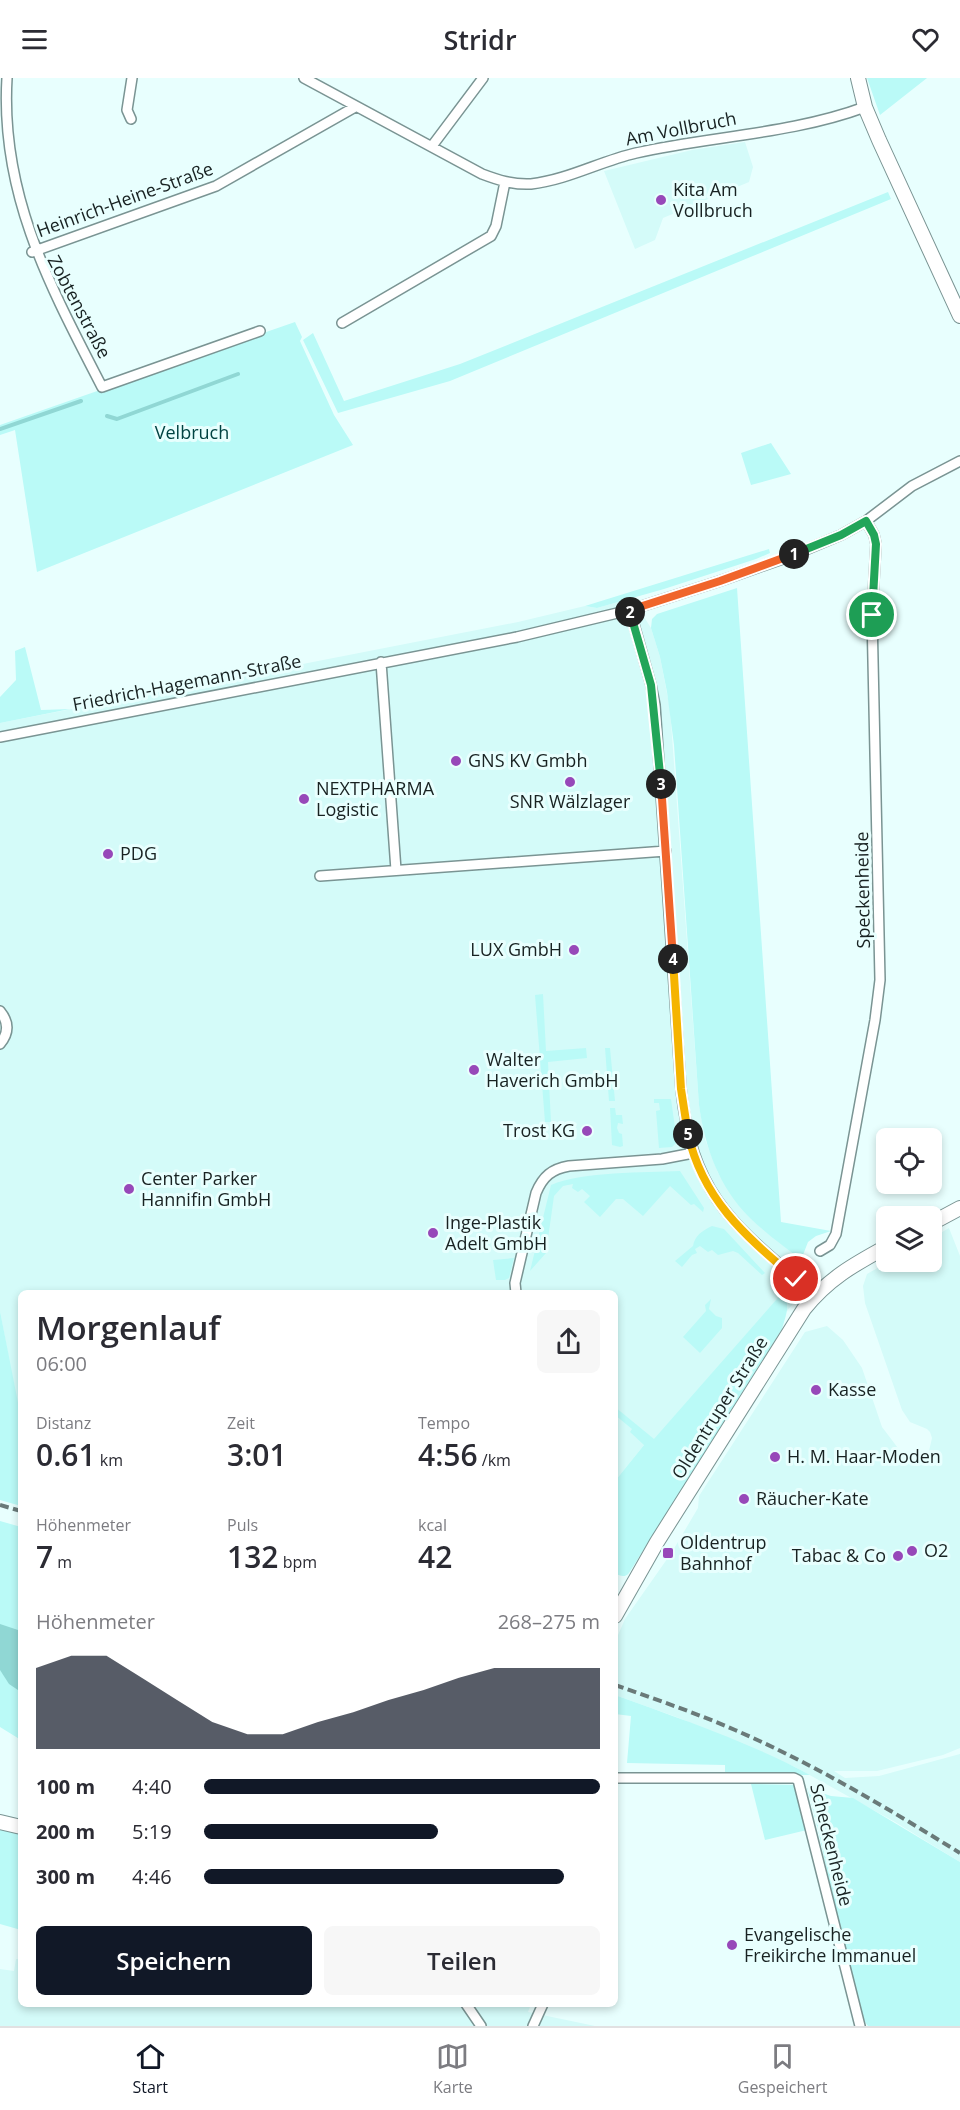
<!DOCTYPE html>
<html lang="de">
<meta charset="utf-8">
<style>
body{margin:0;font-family:"Open Sans",sans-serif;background:#f7f7f7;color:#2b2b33;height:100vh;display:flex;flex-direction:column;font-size:22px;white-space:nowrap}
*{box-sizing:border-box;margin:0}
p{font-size:20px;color:#7c7c81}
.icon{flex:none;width:33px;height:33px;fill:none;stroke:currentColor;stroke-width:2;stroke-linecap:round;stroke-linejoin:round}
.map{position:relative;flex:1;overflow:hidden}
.panel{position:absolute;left:18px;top:1212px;width:600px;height:717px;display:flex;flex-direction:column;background:#fff;border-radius:9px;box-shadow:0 3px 9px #0003}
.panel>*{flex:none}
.controls{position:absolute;left:876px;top:1050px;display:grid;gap:12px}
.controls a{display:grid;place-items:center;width:66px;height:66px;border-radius:9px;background:#fff;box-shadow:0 3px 9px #0003;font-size:30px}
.pin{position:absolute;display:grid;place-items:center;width:51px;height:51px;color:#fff;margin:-26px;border:3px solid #fff;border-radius:50%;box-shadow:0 2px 6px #0007}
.km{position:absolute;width:30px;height:30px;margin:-15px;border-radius:50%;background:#222;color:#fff;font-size:16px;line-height:30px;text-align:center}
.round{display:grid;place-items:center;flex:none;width:63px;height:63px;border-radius:9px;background:#f7f7f7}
.summary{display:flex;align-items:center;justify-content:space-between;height:102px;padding:0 18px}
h1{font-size:33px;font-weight:600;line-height:45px}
.metrics{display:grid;grid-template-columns:repeat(3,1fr);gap:9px;height:102px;padding:6px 18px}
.metrics div{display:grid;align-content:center}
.metrics b{font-size:30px;font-weight:600}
.metrics small{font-size:16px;font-weight:400}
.metrics p{font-size:16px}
.chart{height:168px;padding:12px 18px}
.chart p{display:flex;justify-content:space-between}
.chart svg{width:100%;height:108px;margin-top:6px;fill:#111827;opacity:.7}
.action{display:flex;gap:12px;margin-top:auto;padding:12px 18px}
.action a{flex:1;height:69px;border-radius:9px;background:#111827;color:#fff;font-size:24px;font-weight:600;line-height:69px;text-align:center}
.action a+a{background:#f7f7f7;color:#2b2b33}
ul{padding:0 18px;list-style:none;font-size:20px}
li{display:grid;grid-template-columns:96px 72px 1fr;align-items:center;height:45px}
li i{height:15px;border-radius:8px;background:#111827}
header{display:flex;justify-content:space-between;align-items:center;height:78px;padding:0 18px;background:#fff;font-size:27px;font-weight:600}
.tabs{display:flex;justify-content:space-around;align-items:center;height:84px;border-top:2px solid #e1e1e2;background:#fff;font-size:16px;color:#7c7c81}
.tabs a{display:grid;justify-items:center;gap:3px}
.tabs .selected{color:#111827}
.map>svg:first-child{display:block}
.built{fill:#d4fbf9}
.green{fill:#bafaf7}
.water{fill:#90d7d4}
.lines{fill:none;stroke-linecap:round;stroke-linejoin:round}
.stream{stroke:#90d7d4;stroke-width:4}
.street-casing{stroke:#7a9493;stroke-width:12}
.secondary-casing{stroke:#7a9493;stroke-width:16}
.street{stroke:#fff;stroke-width:9}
.secondary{stroke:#fff;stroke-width:14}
.rail{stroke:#6a7a79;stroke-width:4;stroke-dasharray:9 4.5;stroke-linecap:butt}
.split-1-casing{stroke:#fff;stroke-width:12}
.split-2-casing{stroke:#fff;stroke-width:12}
.split-3-casing{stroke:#fff;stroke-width:12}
.split-4-casing{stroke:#fff;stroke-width:12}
.split-5-casing{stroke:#fff;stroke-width:12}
.split-6-casing{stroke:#fff;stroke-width:12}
.split-1{stroke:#22a559;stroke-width:8}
.split-2{stroke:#f0652b;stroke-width:8}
.split-3{stroke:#22a559;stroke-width:8}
.split-4{stroke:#f0652b;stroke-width:8}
.split-5{stroke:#f5b400;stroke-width:8}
.split-6{stroke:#f5b400;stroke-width:8}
.poi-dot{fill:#9748b9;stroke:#e8fffe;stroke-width:2}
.labels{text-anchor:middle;stroke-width:6;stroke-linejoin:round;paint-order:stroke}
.street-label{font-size:18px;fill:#182222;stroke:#e8fffe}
.poi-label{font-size:18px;fill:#182222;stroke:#e8fffe;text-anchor:start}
.park-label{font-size:18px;fill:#004342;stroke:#e8fffe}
</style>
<header><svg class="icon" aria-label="menu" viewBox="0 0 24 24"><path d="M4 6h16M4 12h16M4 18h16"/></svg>Stridr<svg class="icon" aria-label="heart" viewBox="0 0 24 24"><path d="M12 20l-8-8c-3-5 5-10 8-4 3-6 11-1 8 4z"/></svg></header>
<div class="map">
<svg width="960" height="1948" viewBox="0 0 960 1948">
<rect width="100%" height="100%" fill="#e8fffe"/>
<path class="built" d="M745,64L753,89L749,104L663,140L655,162L635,171L604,93L692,72Z
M632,520L651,550L660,579L670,631L699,1027L705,1061L718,1095L738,1126L762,1151L782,1166L816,1197L787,1233L788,1225L654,1362L644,1367L615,1403V1215H21L20,1340L0,1233V645L518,544L585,528L597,530Z
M949,1150L960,1178V1670L943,1677L877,1693H834L845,1700L879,1698L960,1676V1784L895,1744L795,1689L679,1640L615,1617V1564L625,1541L672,1474L698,1430L699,1418L805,1254L827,1248L843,1262L862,1290L882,1349L904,1378L914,1382L923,1380L929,1373L932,1360L930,1354L927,1351L910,1344L902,1332L865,1225L863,1208L867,1196L888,1184H932V1160Z
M16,1881H21V1926H531L528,1934L595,1948H0V1891L14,1893Z"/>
<path class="green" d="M867,0H927L880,37Z
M888,114L891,121L450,303L338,335L303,262L313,255L344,323L460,286Z
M295,244L302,259L300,263L334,337L353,367L37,494L15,352L0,357V347Z
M771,365L791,396L751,407L741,375Z
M769,471L770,475L756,481L664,511L597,530L585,528Z
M737,510L781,1144L831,1153L816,1158L808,1164L801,1182C784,1168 766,1156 750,1140C719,1109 705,1070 699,1027L674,667L667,614L660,579L651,550L652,541L657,536Z
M25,569L41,632L70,631L0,645V619L16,602L15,573Z
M543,916L546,973L586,970L587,980L548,984L551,1044H545L535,917Z
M605,970H610L615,1023H609Z
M654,1021H671L677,1064L672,1069L659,1070L656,1033L660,1032L659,1025H654Z
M610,1030H615L616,1037H622L623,1046L618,1045L617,1050L619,1055L622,1056L623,1068L620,1069L612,1067Z
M680,1093L704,1130L703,1134L694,1126L691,1127L670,1108L643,1138L623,1121H616L600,1139L584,1124L590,1118L582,1111L578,1114L572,1110L573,1106L563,1108L554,1118L546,1175L530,1193L551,1107C583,1093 644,1095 680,1093Z
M712,1148L724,1151L765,1195L762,1197L738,1175L733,1173L718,1177L712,1172L708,1174L700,1168L695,1171L697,1175L692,1177L682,1189L675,1183L693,1168C695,1157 702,1153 712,1148Z
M514,1180L509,1200L505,1202H496L493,1182Z
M783,1214C792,1225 785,1239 782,1251L629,1495C625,1500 620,1498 615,1495V1403L644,1367L630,1354L632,1351L615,1337V1329L654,1361Z
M711,1221L709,1231L716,1238L722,1240V1250L700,1275L683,1259L706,1233L705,1227Z
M0,1233L21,1340V1428L0,1422Z
M0,1443L21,1449V1662L0,1649Z
M615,1617C681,1641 749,1664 810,1697H725V1687L627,1685L631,1638L615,1636Z
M751,1706L797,1707L807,1752L765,1762Z
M807,1710L831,1718L853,1720L960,1784V1948H868L865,1944C839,1868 829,1787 807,1710Z
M0,1751L21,1756V1852L0,1846Z"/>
<path class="water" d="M0,1546L21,1553V1614L9,1606L0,1592Z"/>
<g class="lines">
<path class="stream" d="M107,338L117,341L238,296
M0,351L81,323"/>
<defs>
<path id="street" d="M7,0C0,117 51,210 102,309L260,253
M304,0L482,96C498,102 513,107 531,106C567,102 601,83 636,75C712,58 792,56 865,29
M131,41L127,32L132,0
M432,68L483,0
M32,174L216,108L355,29
M342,245L491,158L496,148L505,104
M630,532L651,607L655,627L681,1011C693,1122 737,1149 815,1217
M381,584L396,792
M0,659L517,559L630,532L720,503L791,478L841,457L866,443L912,408L960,383
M320,798L666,773
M0,933C9,944 9,955 0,966
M820,1173L830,1167L836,1156L875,942L880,902L872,537L876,466L874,457L866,443
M516,1215L515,1205L536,1115C543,1098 552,1091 569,1088L662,1081L693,1075
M615,1700H794L798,1702L860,1948
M466,1926L481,1948
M533,1948L543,1926"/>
<path id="secondary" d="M858,0L865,29L879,62L960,238
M932,1145L960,1130
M615,1538L657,1464L804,1231C828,1201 853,1187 886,1169
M0,1744L21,1749"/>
</defs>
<use href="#street" class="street-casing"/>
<use href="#secondary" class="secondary-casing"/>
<use href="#street" class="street"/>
<use href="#secondary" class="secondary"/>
<path class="rail" d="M0,1427L21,1433
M615,1607C655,1621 696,1635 735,1652C814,1686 887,1730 960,1775"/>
</g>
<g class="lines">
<defs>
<path id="split-1" d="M794,476L841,457L866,443L874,457L876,466L872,537"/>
<path id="split-2" d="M630,534V532L720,503L794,476"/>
<path id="split-3" d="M630,534L651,607L661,706"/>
<path id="split-4" d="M661,706L673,881"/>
<path id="split-5" d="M673,881L681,1011L688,1056"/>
<path id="split-6" d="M688,1056C703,1123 747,1159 796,1201"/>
</defs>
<use href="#split-1" class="split-1-casing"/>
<use href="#split-2" class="split-2-casing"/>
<use href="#split-3" class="split-3-casing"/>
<use href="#split-4" class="split-4-casing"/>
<use href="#split-5" class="split-5-casing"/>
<use href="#split-6" class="split-6-casing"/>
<use href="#split-1" class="split-1"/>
<use href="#split-2" class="split-2"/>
<use href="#split-3" class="split-3"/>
<use href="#split-4" class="split-4"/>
<use href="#split-5" class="split-5"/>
<use href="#split-6" class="split-6"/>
</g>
<g class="poi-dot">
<circle cx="661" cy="122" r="6"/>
<circle cx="456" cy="683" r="6"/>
<circle cx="570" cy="704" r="6"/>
<circle cx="304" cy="721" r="6"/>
<circle cx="108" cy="776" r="6"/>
<circle cx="574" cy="872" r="6"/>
<circle cx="474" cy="992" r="6"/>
<circle cx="587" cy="1053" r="6"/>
<circle cx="129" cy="1111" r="6"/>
<circle cx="433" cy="1155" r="6"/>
<circle cx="816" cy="1312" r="6"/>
<circle cx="775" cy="1379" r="6"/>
<circle cx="744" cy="1421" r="6"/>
<circle cx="912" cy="1473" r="6"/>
<rect x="662" y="1469" width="12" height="12" rx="3"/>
<circle cx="898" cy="1478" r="6"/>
<circle cx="732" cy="1867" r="6"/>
</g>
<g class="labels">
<g class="street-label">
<text transform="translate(681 51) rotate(-11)" y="6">Am Vollbruch</text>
<text transform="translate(125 122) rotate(-20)" y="6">Heinrich-Heine-Straße</text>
<text transform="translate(79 229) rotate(62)" y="6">Zobtenstraße</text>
<text transform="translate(187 605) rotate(-11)" y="6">Friedrich-Hagemann-Straße</text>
<text transform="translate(863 812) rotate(-91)" y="6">Speckenheide</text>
<text transform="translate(720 1330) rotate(-58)" y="6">Oldentruper Straße</text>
<text transform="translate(831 1767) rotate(76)" y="6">Scheckenheide</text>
</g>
<g class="poi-label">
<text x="673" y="118">Kita Am<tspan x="673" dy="21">Vollbruch</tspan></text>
<text x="468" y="689">GNS KV Gmbh</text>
<text x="316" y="717">NEXTPHARMA<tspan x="316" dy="21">Logistic</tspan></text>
<text x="570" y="730" text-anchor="middle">SNR Wälzlager</text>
<text x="120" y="782">PDG</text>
<text x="562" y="878" text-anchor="end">LUX GmbH</text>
<text x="486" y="988">Walter<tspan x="486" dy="21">Haverich GmbH</tspan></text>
<text x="575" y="1059" text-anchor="end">Trost KG</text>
<text x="141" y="1107">Center Parker<tspan x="141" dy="21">Hannifin GmbH</tspan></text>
<text x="445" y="1151">Inge-Plastik<tspan x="445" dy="21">Adelt GmbH</tspan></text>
<text x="828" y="1318">Kasse</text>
<text x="787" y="1385">H. M. Haar-Moden</text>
<text x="756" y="1427">Räucher-Kate</text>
<text x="680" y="1471">Oldentrup<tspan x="680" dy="21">Bahnhof</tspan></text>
<text x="924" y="1479">O2</text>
<text x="886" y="1484" text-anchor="end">Tabac &amp; Co</text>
<text x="744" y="1863">Evangelische<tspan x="744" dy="21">Freikirche Immanuel</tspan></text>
</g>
<g class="park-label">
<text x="192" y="361">Velbruch</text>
</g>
</g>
</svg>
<div class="controls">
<a><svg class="icon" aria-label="locate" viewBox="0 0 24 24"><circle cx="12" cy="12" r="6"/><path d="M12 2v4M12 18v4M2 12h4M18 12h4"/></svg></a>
<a><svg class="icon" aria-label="layers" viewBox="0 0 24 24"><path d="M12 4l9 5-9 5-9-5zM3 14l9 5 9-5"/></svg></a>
</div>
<div class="pin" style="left:872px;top:537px;background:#1e9e55"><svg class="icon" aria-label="arrive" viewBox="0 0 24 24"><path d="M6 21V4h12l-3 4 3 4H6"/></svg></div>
<div class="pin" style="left:796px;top:1201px;background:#d93025"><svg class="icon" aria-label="check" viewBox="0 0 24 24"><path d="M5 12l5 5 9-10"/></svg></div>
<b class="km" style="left:794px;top:476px">1</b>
<b class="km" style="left:630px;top:534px">2</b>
<b class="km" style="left:661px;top:706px">3</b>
<b class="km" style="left:673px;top:881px">4</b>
<b class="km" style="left:688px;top:1056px">5</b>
<section class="panel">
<div class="summary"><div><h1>Morgenlauf</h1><p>06:00</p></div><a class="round"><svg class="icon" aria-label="share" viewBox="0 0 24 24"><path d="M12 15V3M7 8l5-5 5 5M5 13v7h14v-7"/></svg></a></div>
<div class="metrics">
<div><p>Distanz</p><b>0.61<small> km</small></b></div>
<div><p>Zeit</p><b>3:01</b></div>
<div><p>Tempo</p><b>4:56<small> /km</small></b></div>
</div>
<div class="metrics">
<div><p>Höhenmeter</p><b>7<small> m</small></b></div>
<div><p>Puls</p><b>132<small> bpm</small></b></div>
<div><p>kcal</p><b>42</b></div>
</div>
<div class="chart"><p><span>Höhenmeter</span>268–275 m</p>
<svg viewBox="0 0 160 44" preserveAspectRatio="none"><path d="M0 44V11L10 6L20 6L30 15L40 24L50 33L60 38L70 38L80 33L90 29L100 24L110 20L120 15L130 11L140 11L150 11L160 11V44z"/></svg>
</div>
<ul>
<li><b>100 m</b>4:40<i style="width:100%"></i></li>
<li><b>200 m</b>5:19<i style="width:59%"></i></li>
<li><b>300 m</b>4:46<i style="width:91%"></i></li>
</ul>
<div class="action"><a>Speichern</a><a>Teilen</a></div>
</section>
</div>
<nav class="tabs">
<a class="selected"><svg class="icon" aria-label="home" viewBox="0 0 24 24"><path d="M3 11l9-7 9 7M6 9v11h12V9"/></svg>Start</a>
<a><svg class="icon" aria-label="map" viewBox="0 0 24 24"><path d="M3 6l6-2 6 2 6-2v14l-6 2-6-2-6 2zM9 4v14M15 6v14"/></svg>Karte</a>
<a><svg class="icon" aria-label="saved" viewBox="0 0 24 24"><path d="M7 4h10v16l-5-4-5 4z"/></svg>Gespeichert</a>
</nav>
